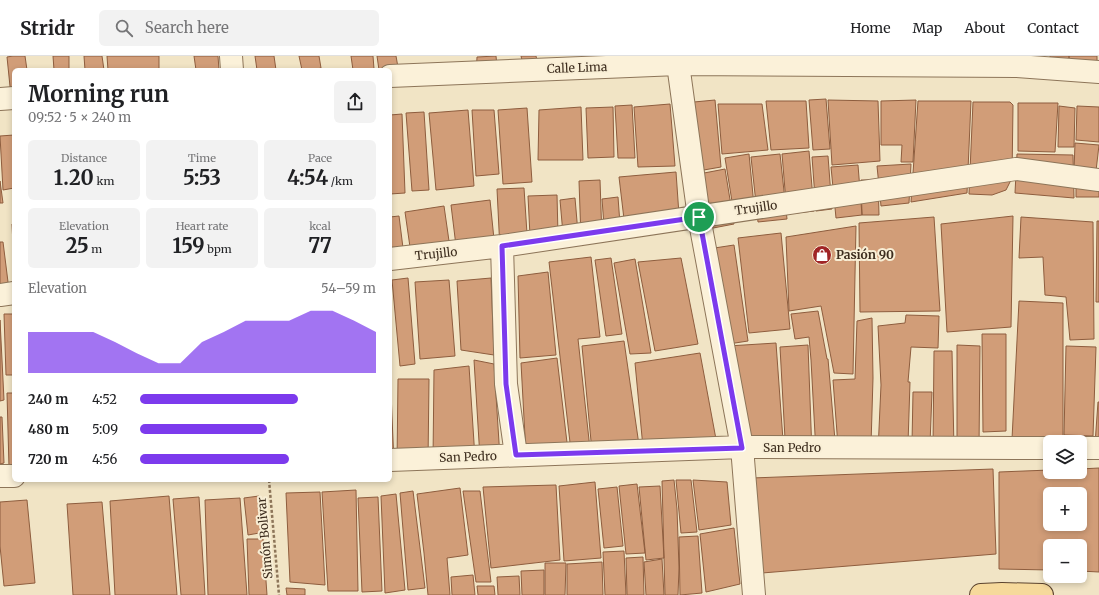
<!DOCTYPE html>
<meta charset="utf-8">
<style>
body{margin:0;font-family:Merriweather,serif;background:#f2f2f2;color:#202124;height:100vh;display:flex;flex-direction:column;font-size:15px;white-space:nowrap}
*{box-sizing:border-box;margin:0}
p{font-size:13px;color:#757577}
.icon{flex:none;width:22px;height:22px;fill:none;stroke:currentColor;stroke-width:2;stroke-linecap:round;stroke-linejoin:round}
.map{position:relative;flex:1;overflow:hidden}
.drawer{position:absolute;left:12px;top:12px;width:380px;height:414px;display:flex;flex-direction:column;background:#fff;border-radius:6px;box-shadow:0 2px 6px #0003}
.drawer>*{flex:none}
.controls{position:absolute;left:1043px;top:379px;display:grid;gap:8px}
.controls a{display:grid;place-items:center;width:44px;height:44px;border-radius:6px;background:#fff;box-shadow:0 2px 6px #0003;font-size:20px}
.pin{position:absolute;display:grid;place-items:center;width:34px;height:34px;color:#fff;margin:-17px;border:2px solid #fff;border-radius:50%;box-shadow:0 1px 4px #0007}
.round{display:grid;place-items:center;flex:none;width:42px;height:42px;border-radius:6px;background:#f2f2f2}
.overview{display:flex;align-items:center;justify-content:space-between;height:68px;padding:0 16px}
h1{font-size:22px;font-weight:700;line-height:30px}
.stats{display:grid;grid-template-columns:repeat(3,1fr);gap:6px;height:68px;padding:4px 16px}
.stats div{display:grid;align-content:center;border-radius:6px;background:#f2f2f2;text-align:center}
.stats b{font-size:20px;font-weight:700}
.stats small{font-size:11px;font-weight:400}
.stats p{font-size:11px}
.chart{height:112px;padding:8px 16px}
.chart p{display:flex;justify-content:space-between}
.chart svg{width:100%;height:72px;margin-top:4px;fill:#7c3aed;opacity:.7}
ul{padding:0 16px;list-style:none;font-size:13px}
li{display:grid;grid-template-columns:64px 48px 1fr;align-items:center;height:30px}
li i{height:10px;border-radius:5px;background:#7c3aed}
header{display:flex;align-items:center;gap:24px;box-sizing:border-box;height:56px;padding:0 20px;background:#fff;border-bottom:1px solid #e0e0e0}
header strong{font-size:19px}
nav{display:flex;gap:22px;margin-inline-start:auto;font-size:14px}
.search{width:280px;height:36px;background:#f2f2f2;display:flex;align-items:center;gap:10px;box-sizing:border-box;padding:0 14px;border-radius:6px;color:#757577;font-size:15px}
.map>svg:first-child{display:block}
.building{fill:#d19d78;stroke:#8e5d3e;fill-rule:evenodd}
.lines{fill:none;stroke-linecap:round;stroke-linejoin:round}
.minor-casing{stroke:#8d7559;stroke-width:24}
.major-casing{stroke:#5b432e;stroke-width:24}
.path{stroke:#8d7559;stroke-width:2.5;stroke-dasharray:3 2;stroke-linecap:butt}
.minor{stroke:#fbf1d9;stroke-width:22}
.major{stroke:#f6d99b;stroke-width:22}
.route-casing{stroke:#fff;stroke-width:8}
.route{stroke:#7c3aed;stroke-width:5}
.labels{text-anchor:middle;stroke-width:4;stroke-linejoin:round;paint-order:stroke}
.street-label{font-size:12px;fill:#3d2d1e;stroke:#f8eed5}
.poi-label{font-size:12px;font-weight:bold;fill:#3d2d1e;stroke:#f8eed5;text-anchor:start}
</style>
<header>
<strong>Stridr</strong>
<div class="search"><svg class="icon" aria-label="search" viewBox="0 0 24 24"><circle cx="10" cy="10" r="6"/><path d="M15 15l6 6"/></svg>Search here</div>
<nav><a>Home</a><a>Map</a><a>About</a><a>Contact</a></nav>
</header>
<div class="map">
<svg width="1099" height="539" viewBox="0 0 1099 539">
<rect width="100%" height="100%" fill="#f1e4c5"/>
<path class="building" d="M13,0H25L27,14H14V39L11,40L7,1Z
M53,0H69V14H54Z
M84,0H102L104,14H85Z
M107,0H159V14H108Z
M194,0H218L219,14H196Z
M255,0H274L276,14H257Z
M299,0H319L321,12L313,14H302Z
M351,0H373L374,13L353,14Z
M377,0H396L399,17L390,14H379Z
M496,0L498,21L476,22L477,1Z
M521,0H536L540,18L526,21Z
M1050,0H1069V9L1050,10Z
M1069,0H1097V14H1069Z
M826,43L830,93L813,94L809,44Z
M715,44L721,111L698,115L694,46Z
M828,44L878,45L880,105L832,109Z
M916,44L913,106H901L902,89H881V45Z
M766,45H806L809,92L771,94Z
M918,45H971L967,137L911,146Z
M973,46H1010L1013,49L1012,122L1006,134L992,139L969,138Z
M1018,47H1058L1055,96L1018,95Z
M670,48L675,110L638,111L634,51Z
M718,48H762L768,94L722,98Z
M632,49L635,102H618L615,50Z
M1059,50L1075,52L1074,91H1058Z
M1077,50L1099,51V86L1076,84Z
M581,51L583,104H538L539,54Z
M613,51L614,101L588,102L586,52Z
M527,52L532,126L503,128L498,54Z
M468,54L474,130L436,134L429,57Z
M472,54H494L499,118L476,120Z
M424,56L429,134L412,135L406,57Z
M402,58L405,137L390,138V59Z
M14,79V132L3,134L0,80Z
M1075,87L1099,89L1096,115H1074Z
M809,95L814,155L787,158L782,98Z
M749,98L755,160L735,164L725,102Z
M780,98L787,163L758,166L751,101Z
M1017,98L1073,99L1074,142L1015,137Z
M828,100L832,153L816,155L812,101Z
M911,108L909,147L881,150L877,110Z
M858,109L862,159L836,162L831,111Z
M725,113L734,168L708,173L699,118Z
M676,116L680,173L626,180L619,121Z
M1076,118L1099,119V141H1076Z
M600,124L602,182L581,183L579,125Z
M861,124H878L879,159H862Z
M0,125L3,147H0Z
M524,132L528,193L500,194L497,133Z
M557,139L558,179L530,180L528,140Z
M618,141L621,182L605,183L602,143Z
M575,142L578,177L563,178L560,144Z
M490,144L495,193L457,198L451,149Z
M444,150L451,199L412,205L405,156Z
M399,160L404,200L390,201V161Z
M1013,160L1011,271L947,276L941,168Z
M934,161L940,255L860,256L859,167Z
M1021,161L1093,166L1094,283L1070,284L1066,241L1045,239L1043,201L1019,202Z
M1097,165H1099V246H1096Z
M12,168H14V210Z
M856,170L853,318L834,317L821,250L789,255L786,181Z
M781,177L790,273L749,277L738,182Z
M0,186H3L10,242L0,243Z
M734,189L748,285L722,289L708,193Z
M591,201L600,281L578,283L590,393L571,395L549,206Z
M611,202L622,278L606,280L595,204Z
M681,202L698,288L655,295L638,206Z
M635,203L651,297L630,298L614,207Z
M548,216L556,299L520,302L518,220Z
M408,222L415,308L400,310L392,224Z
M491,222L494,299L461,294L457,225Z
M449,224L455,300L420,303L415,226Z
M1019,245L1063,247V380L1012,383Z
M818,255L827,303H828L836,396L816,397L811,304L809,281L795,283L791,258Z
M4,258H14V319H6Z
M906,259L939,260L938,292L911,291L908,326H910L908,388L878,395L881,329L878,270L905,267Z
M872,262L873,322L871,389L838,390L833,324L855,323L857,265Z
M0,264L4,344L0,345Z
M982,278H1006V375L983,376Z
M624,285L641,403L593,406L582,290Z
M776,287L784,398L745,399L728,290Z
M808,289L812,398L786,401L780,291Z
M957,289L980,290L979,391L957,393Z
M1066,290L1096,291L1093,380L1064,379Z
M934,295H952L954,394L933,392Z
M700,297L718,394L644,402L635,307Z
M557,302L568,395L526,399L521,307Z
M474,304L494,308L500,402H480Z
M469,310L475,402L433,403L434,314Z
M398,323H429L428,406H397Z
M390,336H391L394,409H390Z
M913,336H932L930,388L912,387Z
M7,337H14V411H9Z
M1098,346H1099V388H1095Z
M0,361H2L4,407L0,408Z
M1099,412V516L1080,515V490H1050V514L999,513V416L1050,414V416H1080V413ZM1050,438H1080V468H1050Z
M993,413L996,498L762,517L752,422Z
M674,424L677,453L679,512L678,539H665L662,425Z
M676,424H691L697,476L681,477Z
M693,424L727,426L731,469L699,474Z
M595,426L601,502L564,505L559,430Z
M637,428L645,497L626,498L619,430Z
M556,429L560,504L491,512L483,431Z
M660,430L664,502L646,504L639,431Z
M617,431L623,490L604,492L598,433Z
M460,432L468,499L447,502L450,539H428L424,497L417,438Z
M356,434L358,535H328L322,436Z
M413,435L425,532L408,534L400,437Z
M463,435H480L491,526H476Z
M320,436L325,529L290,526L286,437Z
M396,438L405,534L385,537L381,440Z
M169,440L177,539H115L110,445Z
M259,440L265,476L248,479L244,442Z
M199,441L205,539H181L173,443Z
M378,441L382,535L362,536L358,442Z
M240,442L247,539H208L205,444Z
M27,444L35,527L4,530L0,490V446Z
M102,446L110,539H73L67,448Z
M734,472L740,528L706,536L700,478Z
M698,480L702,537L680,539L679,481Z
M247,483H263L267,539H249Z
M624,495L626,539H605L603,496Z
M643,501L644,539H627L626,502Z
M662,503L664,539H646L644,506Z
M602,506L603,539H567V508Z
M545,507H566L565,539H545Z
M544,514V539H522L521,515Z
M473,519L475,539H452L451,521Z
M519,520L520,539H498L497,521Z
M477,530H494L495,539H478Z
M286,532L305,533V539H287Z"/>
<g class="lines">
<defs>
<path id="minor" d="M231,0L232,14
M678,0V8L699,161L742,391L754,539
M390,20L678,8L1017,10L1099,16
M0,43L14,42
M502,190L506,328L516,399
M390,203L502,190L1016,113L1099,124
M0,239L14,237
M1080,392H1099
M390,404L742,391L1050,392
M0,420H14"/>
<path id="major" d="M981,539L1002,538L1042,539"/>
</defs>
<use href="#minor" class="minor-casing"/>
<use href="#major" class="major-casing"/>
<path class="path" d="M269,424L279,539"/>
<use href="#minor" class="minor"/>
<use href="#major" class="major"/>
</g>
<g class="lines">
<defs>
<path id="route" d="M699,161L742,392L516,399L506,328L502,190Z"/>
</defs>
<use href="#route" class="route-casing"/>
<use href="#route" class="route"/>
</g>
<defs>
<symbol id="shop-disc" viewBox="-11 -11 22 22"><circle r="9.5" fill="#a02526" stroke="#f8eed5"/><path d="M-5-2.5h2.3a2.7 3.5 0 0 1 5.4 0H5L5.5 6h-11ZM-1.5-2.5h3a1.5 2.3 0 0 0-3 0Z" fill="#fff"/></symbol>
</defs>
<g fill-rule="evenodd">
<use href="#shop-disc" x="811" y="188" width="22" height="22"/>
</g>
<g class="labels">
<g class="street-label">
<text transform="translate(577 12) rotate(-2)" y="4">Calle Lima</text>
<text transform="translate(756 152) rotate(-8)" y="4">Trujillo</text>
<text transform="translate(436 198) rotate(-6)" y="4">Trujillo</text>
<text x="792" y="396">San Pedro</text>
<text transform="translate(468 401) rotate(-2)" y="4">San Pedro</text>
<text transform="translate(265 482) rotate(-95)" y="4">Simón Bolivar</text>
</g>
<g class="poi-label">
<text x="836" y="203">Pasión 90</text>
</g>
</g>
</svg>
<div class="controls">
<a><svg class="icon" aria-label="layers" viewBox="0 0 24 24"><path d="M12 4l9 5-9 5-9-5zM3 14l9 5 9-5"/></svg></a>
<a>+</a>
<a>−</a>
</div>
<div class="pin" style="left:699px;top:161px;background:#1e9e55"><svg class="icon" aria-label="arrive" viewBox="0 0 24 24"><path d="M6 21V4h12l-3 4 3 4H6"/></svg></div>
<section class="drawer">
<div class="overview"><div><h1>Morning run</h1><p>09:52 · 5 × 240 m</p></div><a class="round"><svg class="icon" aria-label="share" viewBox="0 0 24 24"><path d="M12 15V3M7 8l5-5 5 5M5 13v7h14v-7"/></svg></a></div>
<div class="stats">
<div><p>Distance</p><b>1.20<small> km</small></b></div>
<div><p>Time</p><b>5:53</b></div>
<div><p>Pace</p><b>4:54<small> /km</small></b></div>
</div>
<div class="stats">
<div><p>Elevation</p><b>25<small> m</small></b></div>
<div><p>Heart rate</p><b>159<small> bpm</small></b></div>
<div><p>kcal</p><b>77</b></div>
</div>
<div class="chart"><p><span>Elevation</span>54–59 m</p>
<svg viewBox="0 0 160 44" preserveAspectRatio="none"><path d="M0 44V19L10 19L20 19L30 19L40 25L50 32L60 38L70 38L80 25L90 19L100 12L110 12L120 12L130 6L140 6L150 12L160 19V44z"/></svg>
</div>
<ul>
<li><b>240 m</b>4:52<i style="width:67%"></i></li>
<li><b>480 m</b>5:09<i style="width:54%"></i></li>
<li><b>720 m</b>4:56<i style="width:63%"></i></li>
</ul>
</section>
</div>
